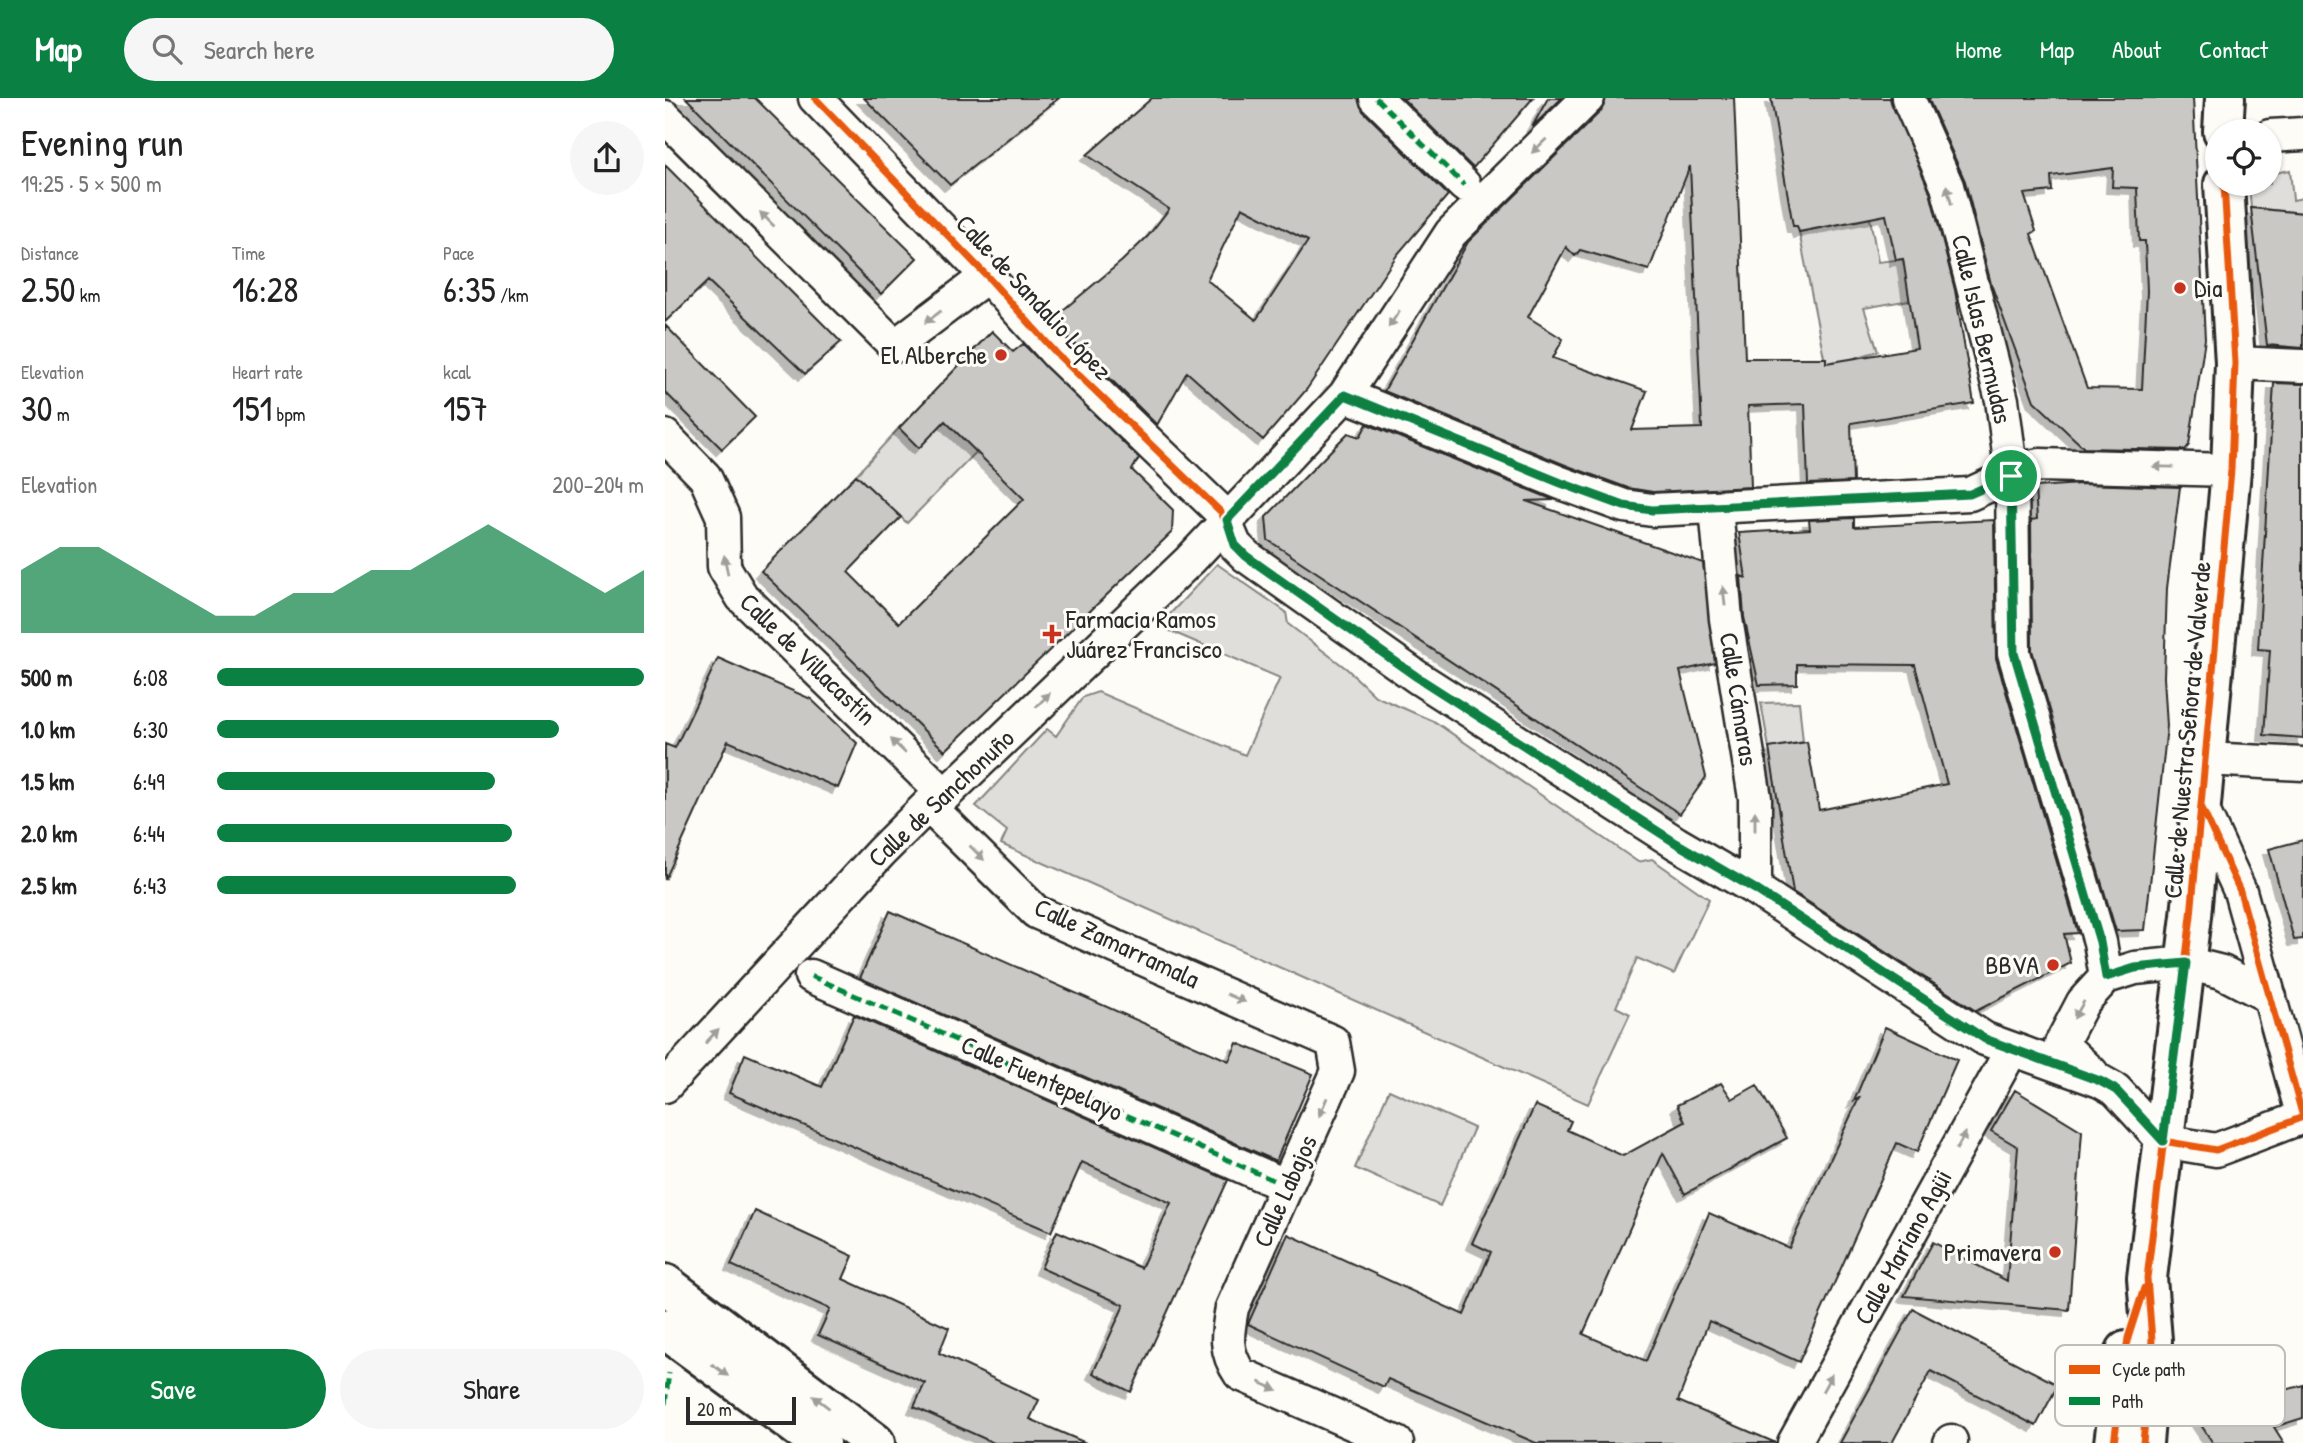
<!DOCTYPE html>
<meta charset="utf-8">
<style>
body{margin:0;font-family:"Patrick Hand",sans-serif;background:#f6f6f6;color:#222;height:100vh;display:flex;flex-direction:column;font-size:26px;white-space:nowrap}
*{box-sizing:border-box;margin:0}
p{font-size:23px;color:#767676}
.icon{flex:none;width:38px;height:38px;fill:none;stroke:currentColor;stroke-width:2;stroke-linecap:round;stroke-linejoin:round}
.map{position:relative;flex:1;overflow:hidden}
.details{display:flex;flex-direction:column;background:#fff;width:665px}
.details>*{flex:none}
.controls{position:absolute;left:1540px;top:21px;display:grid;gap:14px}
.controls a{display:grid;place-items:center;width:77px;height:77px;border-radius:50%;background:#fff;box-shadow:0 2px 5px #0004;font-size:35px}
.scale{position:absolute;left:21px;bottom:18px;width:110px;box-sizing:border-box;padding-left:7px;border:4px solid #2b2b2b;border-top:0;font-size:19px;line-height:24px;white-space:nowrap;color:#2b2b2b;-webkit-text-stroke:5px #fdfcf7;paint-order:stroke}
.pin{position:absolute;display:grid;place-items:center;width:60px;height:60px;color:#fff;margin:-30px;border:4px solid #fff;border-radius:50%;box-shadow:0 2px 7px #0007}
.round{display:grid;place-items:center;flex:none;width:74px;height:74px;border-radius:37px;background:#f6f6f6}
.summary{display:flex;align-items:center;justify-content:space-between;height:119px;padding:0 21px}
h1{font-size:38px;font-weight:600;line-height:52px}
.figures{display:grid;grid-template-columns:repeat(3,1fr);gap:10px;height:119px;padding:7px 21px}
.figures div{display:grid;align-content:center}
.figures b{font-size:35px;font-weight:600}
.figures small{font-size:19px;font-weight:400}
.figures p{font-size:19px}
.chart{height:196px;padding:14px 21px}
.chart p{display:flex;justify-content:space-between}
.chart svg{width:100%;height:126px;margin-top:7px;fill:#0b8043;opacity:.7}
.primary-button{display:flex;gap:14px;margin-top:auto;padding:14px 21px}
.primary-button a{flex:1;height:80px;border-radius:42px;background:#0b8043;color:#fff;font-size:28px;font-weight:600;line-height:80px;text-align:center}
.primary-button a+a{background:#f6f6f6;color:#222}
ul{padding:0 21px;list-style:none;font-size:23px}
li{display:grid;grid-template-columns:112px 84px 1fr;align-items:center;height:52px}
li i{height:18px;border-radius:9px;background:#0b8043}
header{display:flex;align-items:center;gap:42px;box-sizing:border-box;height:98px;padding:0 35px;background:#0b8043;color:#fff}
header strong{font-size:33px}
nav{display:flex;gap:38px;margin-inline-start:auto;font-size:24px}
.search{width:490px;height:63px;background:#f6f6f6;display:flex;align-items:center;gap:18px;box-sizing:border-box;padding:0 24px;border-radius:38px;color:#767676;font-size:26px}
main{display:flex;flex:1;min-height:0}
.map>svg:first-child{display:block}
.green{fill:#dfdeda;stroke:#858482;stroke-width:2}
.building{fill:#c9c8c4;stroke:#2b2b2b;stroke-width:2;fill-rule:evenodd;filter:url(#shadow)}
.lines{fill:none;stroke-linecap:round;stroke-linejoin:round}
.street-casing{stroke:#2b2b2b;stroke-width:37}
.secondary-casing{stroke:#2b2b2b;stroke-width:44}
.street{stroke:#fdfcf7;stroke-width:32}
.secondary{stroke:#fdfcf7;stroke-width:38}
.quiet{stroke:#00873e;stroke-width:5;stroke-dasharray:10 5;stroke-linecap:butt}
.cycleway-casing{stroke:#fdfcf7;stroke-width:11}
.cycleway{stroke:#e8590c;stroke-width:7}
.oneway{fill:#9e9e9b}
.route-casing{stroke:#fff;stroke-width:14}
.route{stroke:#0b8043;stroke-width:9}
.poi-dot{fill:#c8321e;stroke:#fdfcf7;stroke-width:2.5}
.labels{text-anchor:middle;stroke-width:6;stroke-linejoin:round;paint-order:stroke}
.poi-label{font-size:26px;fill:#2b2b2b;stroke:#fdfcf7;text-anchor:end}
.street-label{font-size:26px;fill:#2b2b2b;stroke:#fdfcf7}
.key{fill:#fdfcf7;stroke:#bebdba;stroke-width:2}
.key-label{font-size:19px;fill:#2b2b2b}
</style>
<header>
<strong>Map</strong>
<div class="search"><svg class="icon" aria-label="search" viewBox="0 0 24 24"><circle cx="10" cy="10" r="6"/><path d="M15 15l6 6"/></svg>Search here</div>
<nav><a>Home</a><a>Map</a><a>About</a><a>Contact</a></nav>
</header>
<main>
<section class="details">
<div class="summary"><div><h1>Evening run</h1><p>19:25 · 5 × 500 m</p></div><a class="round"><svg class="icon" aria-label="share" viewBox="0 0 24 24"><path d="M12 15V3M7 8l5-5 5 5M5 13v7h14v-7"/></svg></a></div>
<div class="figures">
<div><p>Distance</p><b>2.50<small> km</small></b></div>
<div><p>Time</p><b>16:28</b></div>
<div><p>Pace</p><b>6:35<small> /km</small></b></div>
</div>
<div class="figures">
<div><p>Elevation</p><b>30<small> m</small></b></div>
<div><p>Heart rate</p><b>151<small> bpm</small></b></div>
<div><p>kcal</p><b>157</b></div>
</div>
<div class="chart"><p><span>Elevation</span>200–204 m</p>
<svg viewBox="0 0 160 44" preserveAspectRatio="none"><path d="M0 44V22L10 14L20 14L30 22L40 30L50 38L60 38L70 30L80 30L90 22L100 22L110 14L120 6L130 14L140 22L150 30L160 22V44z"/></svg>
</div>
<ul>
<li><b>500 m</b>6:08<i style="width:100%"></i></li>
<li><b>1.0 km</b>6:30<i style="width:80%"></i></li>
<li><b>1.5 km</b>6:49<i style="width:65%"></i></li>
<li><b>2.0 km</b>6:44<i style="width:69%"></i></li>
<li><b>2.5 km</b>6:43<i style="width:70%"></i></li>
</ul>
<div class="primary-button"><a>Save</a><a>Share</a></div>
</section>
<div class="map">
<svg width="1638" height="1345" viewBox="0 0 1638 1345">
<defs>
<filter id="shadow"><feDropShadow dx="-6" dy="6" stdDeviation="0" flood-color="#0004"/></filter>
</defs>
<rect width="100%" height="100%" fill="#fdfcf7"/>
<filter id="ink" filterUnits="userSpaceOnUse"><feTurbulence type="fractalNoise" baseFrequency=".0143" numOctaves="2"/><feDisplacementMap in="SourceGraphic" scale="14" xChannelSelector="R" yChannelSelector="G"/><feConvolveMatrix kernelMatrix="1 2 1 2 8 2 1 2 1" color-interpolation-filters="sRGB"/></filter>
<g filter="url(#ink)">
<path class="green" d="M1625,72L1628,102L1638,100V115L1586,110L1584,86H1605V76Z
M1205,120L1213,164L1282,156L1290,194L1199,210L1213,253L1161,269L1134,134Z
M294,308L326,339L242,425L191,377L234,330Z
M552,466L621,514L623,526L682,571L710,598L770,624L973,764L987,761L1044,801L1009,876L972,860L951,909L965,916L923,1006L336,746L342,733L311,708L382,631L391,638L418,599L433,594L580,657L615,580L503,532L504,517Z
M1134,604L1138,644L1104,650L1096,605Z
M724,992L809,1030L775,1108L690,1070Z"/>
<path class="building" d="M21,0H90L252,160L216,196Z
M199,0H394L285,87Z
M487,0H693L698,13L783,97L732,157L642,291L598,342L522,274L492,327L386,222L457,163L483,138L504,111L422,57ZM577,109L643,143L591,222L542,182Z
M737,0H868L808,70Z
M883,0H897L867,29Z
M941,0H1069L1080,260H1161V265L1252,250L1238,161L1231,162L1221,117L1134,134L1132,128H1128L1106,0H1225L1265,94L1290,192L1309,305L1186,325L1188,384L1143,386L1140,306L1083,308L1086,389L988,394L963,390L903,368L719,293L803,144L936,13ZM1025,68L1037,330L967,332L982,293L888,260L898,241L863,219L901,149L910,158L915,152L984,172Z
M1263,0H1528L1540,241L1524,347L1520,352L1419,350L1369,303L1326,186L1300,83ZM1448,70L1447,89L1472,90L1474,143H1480L1482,193L1477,291L1422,290L1366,136L1371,133L1359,96L1387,93L1386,78Z
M0,67L176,244L140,276L43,183L0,224Z
M1586,110L1638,115V250L1602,247Z
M0,227L90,319L57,351L0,294Z
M327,233L348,254L358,246L474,360L467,372L508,412L507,434L280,653L96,473L191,377L236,419L183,474L234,525L359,401L280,323L254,350L234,330Z
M1609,285L1638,286V640L1599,637L1605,552L1593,551Z
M702,326L889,402L861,403L1038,465L1050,565L1015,573L1041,679L1015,716L603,442L601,419L683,335L695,339Z
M1416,386L1515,389L1502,490L1499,579L1502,628L1480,832L1451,833L1367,552L1366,422L1372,421L1370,389Z
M1189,420V429L1329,422L1331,560L1413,835L1399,836L1406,865L1311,913L1128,794L1104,650L1142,644L1154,712L1282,686L1250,567L1132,566V586L1094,587L1079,519L1076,478L1081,480L1074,435L1145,431L1144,422Z
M53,560L146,601L192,645L173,690L63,643L0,782V646L10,650Z
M1638,742V841L1629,842L1604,751Z
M225,813L564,963L572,945L648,976L611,1063L195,880Z
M189,917L563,1082L466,1294L428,1275L459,1207L376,1170L392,1133L476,1170L506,1105L417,1064L386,1134L64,995L80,956L157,989Z
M1220,929L1292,962L1252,1054L1232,1045L1134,1264L1044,1223L1013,1303L1111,1345H871L723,1281L719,1289L583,1226L623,1136L799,1217L826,1154L807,1145L870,1007L906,1023L902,1032L958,1058L1020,1024L1012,1007L1056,985L1067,1001L1092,987L1122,1040L1020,1096L998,1055L918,1236L981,1263L1044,1115L1124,1150L1194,1000L1189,1003Z
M1350,992L1417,1033L1404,1212L1239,1198L1268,1144L1342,1183L1353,1049L1326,1033Z
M90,1113L188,1158L178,1181L284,1230L274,1255L374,1302L365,1321L421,1345H329L249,1309L260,1285L153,1237L165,1211L66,1167Z
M1248,1211L1393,1287L1371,1328L1266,1273L1227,1345H1175Z
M1594,1278L1607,1296L1638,1287V1320L1609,1329L1619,1345H1548L1530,1318Z"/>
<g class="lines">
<defs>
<path id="street" d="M150,0L322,178L393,257L556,414L570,447L581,458L752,579L1011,745L1090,791L1320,941L1435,983L1451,992L1498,1043L1551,1052L1638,1019L1575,793L1536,708
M711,0L799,87
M1243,0L1282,88L1337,302L1347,378L1349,555L1435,844L1441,879
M0,19L230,248L322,178
M1605,38L1638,36
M1570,265L1638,268
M680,297L896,385L959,408L987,412L1305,396L1364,369L1375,367L1566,372
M0,338L40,379L58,419L59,469L77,499L280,697
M1051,410L1061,521L1090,700V791
M1540,661L1638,666
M263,707L371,814L668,944L673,973L567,1210C562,1237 559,1253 575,1276L732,1345
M146,878L608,1082
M1427,975L1396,946L1418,904L1441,879L1470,870L1521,865L1557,874L1605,899
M0,988L216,754L263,707L280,697L525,462L680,297L786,135L923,0
M1129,1345L1346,953
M1285,1345L1286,1343"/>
<path id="secondary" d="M1558,33L1560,0
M0,1186L210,1345
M0,1231L155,1345
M1449,1345L1461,1253
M1478,1345L1487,1242L1482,1180L1526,818L1566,372L1570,265L1559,86"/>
</defs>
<use href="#street" class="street-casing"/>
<use href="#secondary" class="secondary-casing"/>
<use href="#street" class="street"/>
<use href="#secondary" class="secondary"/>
<path class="quiet" d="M711,0L799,87
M146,878L608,1082
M0,1306L4,1275"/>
<defs>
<path id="cycleway" d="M150,0L322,178L393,257L556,414L570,447L581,458L752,579L1011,745L1090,791L1320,941L1435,983L1451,992L1498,1043L1551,1052L1638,1019L1575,793L1536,708
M1449,1345L1463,1240L1479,1190
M1478,1345L1487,1242L1482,1180L1526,818L1566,372L1570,265L1559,86"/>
</defs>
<use href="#cycleway" class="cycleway-casing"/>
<use href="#cycleway" class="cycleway"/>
</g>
<defs><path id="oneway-solid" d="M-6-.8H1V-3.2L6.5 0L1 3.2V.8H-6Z" transform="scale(1.75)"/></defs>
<g class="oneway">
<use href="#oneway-solid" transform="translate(874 48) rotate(136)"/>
<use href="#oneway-solid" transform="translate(1284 97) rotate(-105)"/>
<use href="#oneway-solid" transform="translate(102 121) rotate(-135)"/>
<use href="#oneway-solid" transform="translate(268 219) rotate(143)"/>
<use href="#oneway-solid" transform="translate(729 221) rotate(123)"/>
<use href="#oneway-solid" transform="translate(1498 369) rotate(-179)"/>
<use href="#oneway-solid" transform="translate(61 467) rotate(-101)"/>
<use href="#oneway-solid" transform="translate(1059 498) rotate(-96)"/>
<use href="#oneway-solid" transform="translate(378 602) rotate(-45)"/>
<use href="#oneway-solid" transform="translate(233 648) rotate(-136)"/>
<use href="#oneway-solid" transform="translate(1090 723) rotate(-90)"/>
<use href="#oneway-solid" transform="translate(312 755) rotate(45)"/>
<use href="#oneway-solid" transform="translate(571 900) rotate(23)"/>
<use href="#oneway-solid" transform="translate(1414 912) rotate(120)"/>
<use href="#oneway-solid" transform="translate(47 938) rotate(-47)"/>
<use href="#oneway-solid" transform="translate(658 1009) rotate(113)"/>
<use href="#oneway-solid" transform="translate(1296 1043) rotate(-61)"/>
<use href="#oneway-solid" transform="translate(55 1272) rotate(36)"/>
<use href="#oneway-solid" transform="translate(1162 1285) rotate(-61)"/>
<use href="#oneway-solid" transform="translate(603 1288) rotate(24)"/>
<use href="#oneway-solid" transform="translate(156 1304) rotate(-143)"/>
</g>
</g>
<g class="lines" filter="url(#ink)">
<defs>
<path id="route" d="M680,297L896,385L959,408L987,412L1305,396L1346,378L1349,555L1435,844L1441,879L1470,870L1521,865L1498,1043L1451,992L1435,983L1320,941L1090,791L1011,745L752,579L581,458L570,447L562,422Z"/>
</defs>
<use href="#route" class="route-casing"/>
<use href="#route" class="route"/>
</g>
<g class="poi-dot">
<circle cx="1515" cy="190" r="7"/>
<circle cx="336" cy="257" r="7"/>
<path d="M383.5 525.5h7v7h7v7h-7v7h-7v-7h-7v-7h7z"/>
<circle cx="1388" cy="867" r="7"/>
<circle cx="1390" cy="1154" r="7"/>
</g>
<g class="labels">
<g class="poi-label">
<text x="1529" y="199" text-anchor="start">Dia</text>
<text x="322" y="266">El Alberche</text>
<text x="401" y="530" text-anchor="start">Farmacia Ramos<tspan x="401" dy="30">Juárez Francisco</tspan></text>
<text x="1374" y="876">BBVA</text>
<text x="1376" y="1163">Primavera</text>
</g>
<g class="street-label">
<text transform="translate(369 199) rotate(47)" y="9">Calle de Sandalio López</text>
<text transform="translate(1317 231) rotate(77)" y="9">Calle Islas Bermudas</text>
<text transform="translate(143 561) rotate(44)" y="9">Calle de Villacastín</text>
<text transform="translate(1074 601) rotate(81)" y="9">Calle Cámaras</text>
<text transform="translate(1522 632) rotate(-85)" y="9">Calle de Nuestra Señora de Valverde</text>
<text transform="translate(276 700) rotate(-43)" y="9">Calle de Sanchonuño</text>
<text transform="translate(452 845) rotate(25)" y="9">Calle Zamarramala</text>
<text transform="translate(377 980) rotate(24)" y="9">Calle Fuentepelayo</text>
<text transform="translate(620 1093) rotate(-66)" y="9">Calle Labajos</text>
<text transform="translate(1238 1149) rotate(-61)" y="9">Calle Mariano Agüi</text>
</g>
</g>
<rect x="1390" y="1247" width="230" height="81" rx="10" class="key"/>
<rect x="1404" y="1267" width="31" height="9" fill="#e8590c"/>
<rect x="1404" y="1299" width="31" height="8" fill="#00873e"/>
<g class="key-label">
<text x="1447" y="1278">Cycle path</text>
<text x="1447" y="1310">Path</text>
</g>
</svg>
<div class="controls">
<a><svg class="icon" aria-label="locate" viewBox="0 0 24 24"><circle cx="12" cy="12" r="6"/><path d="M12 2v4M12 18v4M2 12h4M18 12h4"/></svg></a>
</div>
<div class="scale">20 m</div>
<div class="pin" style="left:1346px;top:378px;background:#1e9e55"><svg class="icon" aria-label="arrive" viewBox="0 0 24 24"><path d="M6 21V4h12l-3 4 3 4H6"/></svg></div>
</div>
</main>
